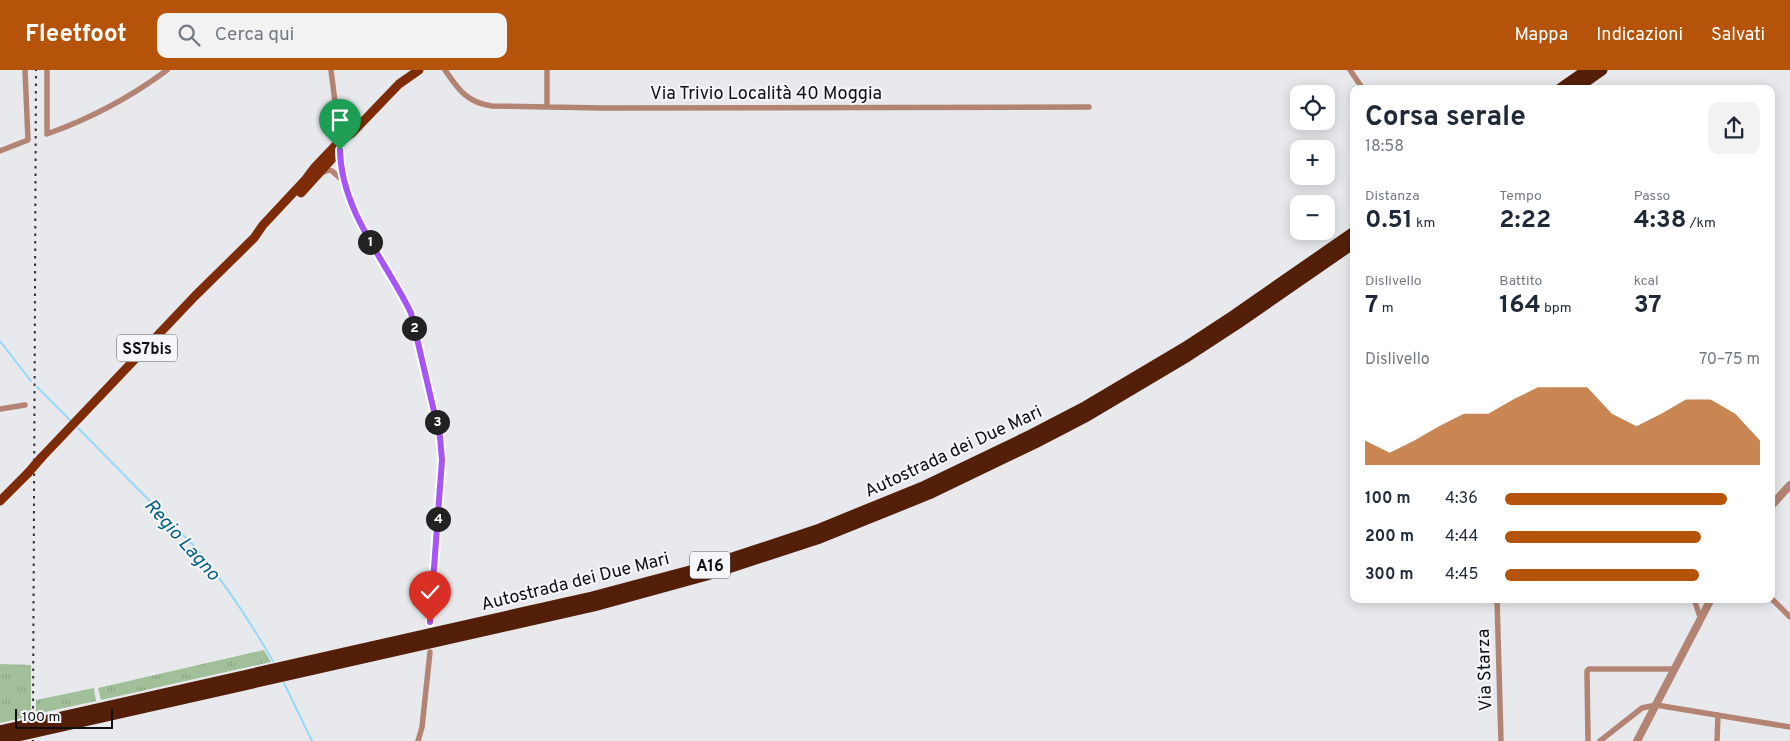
<!DOCTYPE html>
<html lang="it">
<meta charset="utf-8">
<style>
body{margin:0;font-family:Overpass,sans-serif;background:#f2f2f3;color:#1f2937;height:100vh;display:flex;flex-direction:column;font-size:19px;white-space:nowrap}
*{box-sizing:border-box;margin:0}
p{font-size:16px;color:#747a83}
.icon{flex:none;width:28px;height:28px;fill:none;stroke:currentColor;stroke-width:2;stroke-linecap:round;stroke-linejoin:round}
.map{position:relative;flex:1;overflow:hidden}
.side{position:absolute;left:1350px;top:15px;width:425px;height:518px;display:flex;flex-direction:column;background:#fff;border-radius:10px;box-shadow:0 2px 12px #0003}
.side>*{flex:none}
.fabs{position:absolute;left:1290px;top:15px;display:grid;gap:10px}
.fabs a{display:grid;place-items:center;width:45px;height:45px;border-radius:10px;background:#fff;box-shadow:0 2px 12px #0003;font-size:25px}
.scale{position:absolute;left:15px;bottom:12px;width:98px;box-sizing:border-box;padding-left:5px;border:2px solid #101012;border-top:0;font-size:14px;line-height:18px;white-space:nowrap;color:#101012;-webkit-text-stroke:4px #f5f6fa;paint-order:stroke}
.pin{position:absolute;display:grid;place-items:center;width:42px;height:42px;color:#fff;margin:-51px -21px;border-radius:50% 50% 50% 0;rotate:-45deg;box-shadow:0 0 5px #0007}
.pin .icon{rotate:45deg}
.km{position:absolute;width:25px;height:25px;margin:-12px;border-radius:50%;background:#222;color:#fff;font-size:14px;line-height:25px;text-align:center}
.round{display:grid;place-items:center;flex:none;width:52px;height:52px;border-radius:10px;background:#f2f2f3}
.overview{display:flex;align-items:center;justify-content:space-between;height:85px;padding:0 15px}
h1{font-size:28px;font-weight:700;line-height:38px}
.figures{display:grid;grid-template-columns:repeat(3,1fr);gap:8px;height:85px;padding:5px 15px}
.figures div{display:grid;align-content:center}
.figures b{font-size:25px;font-weight:700}
.figures small{font-size:14px;font-weight:400}
.figures p{font-size:14px}
.chart{height:140px;padding:10px 15px}
.chart p{display:flex;justify-content:space-between}
.chart svg{width:100%;height:90px;margin-top:5px;fill:#b45309;opacity:.7}
ul{padding:0 15px;list-style:none;font-size:16px}
li{display:grid;grid-template-columns:80px 60px 1fr;align-items:center;height:38px}
li i{height:12px;border-radius:6px;background:#b45309}
header{display:flex;align-items:center;gap:30px;box-sizing:border-box;height:70px;padding:0 25px;background:#b45309;color:#fff}
header strong{font-size:24px}
nav{display:flex;gap:28px;margin-inline-start:auto;font-size:18px}
.search{width:350px;height:45px;background:#f2f2f3;display:flex;align-items:center;gap:12px;box-sizing:border-box;padding:0 18px;border-radius:10px;color:#747a83;font-size:19px}
.map>svg:first-child{display:block}
.grass{fill:url(#grass-tufts)}
.lines{fill:none;stroke-linecap:round;stroke-linejoin:round}
.stream{stroke:#95d9f9;stroke-width:2}
.minor{stroke:#b38473;stroke-width:5.5}
.tertiary{stroke:#b38473;stroke-width:8}
.primary{stroke:#7d2c07;stroke-width:9}
.motorway{stroke:#541f09;stroke-width:11}
.rail{stroke:#303033;stroke-width:2;stroke-dasharray:2.5 5;stroke-linecap:butt}
.primary-bridge{stroke:#7d2c07;stroke-width:9}
.route-casing{stroke:#fff;stroke-width:10}
.route{stroke:#a855f7;stroke-width:6}
.labels{text-anchor:middle;stroke-width:4;stroke-linejoin:round;paint-order:stroke}
.shield{fill:#f5f6fa;stroke:#555558;stroke-width:1}
.shield-label{font-size:16px;font-weight:bold;fill:#101012}
.street-label{font-size:18px;fill:#101012;stroke:#f5f6fa}
.water-label{font-size:19px;font-style:italic;fill:#005f7d;stroke:#f5f6fa}
</style>
<header>
<strong>Fleetfoot</strong>
<div class="search"><svg class="icon" aria-label="search" viewBox="0 0 24 24"><circle cx="10" cy="10" r="6"/><path d="M15 15l6 6"/></svg>Cerca qui</div>
<nav><a>Mappa</a><a>Indicazioni</a><a>Salvati</a></nav>
</header>
<div class="map">
<svg width="1790" height="671" viewBox="0 0 1790 671">
<defs>
<pattern id="grass-tufts" width="24" height="20" patternUnits="userSpaceOnUse" patternTransform="scale(1.25)"><rect width="24" height="20" fill="#a1c09a"/><path d="M3 7l-1-3M5 7V3M7 7l1-3M15 17l-1-3M17 17v-4M19 17l1-3" fill="none" stroke="#8aa484"/></pattern>
</defs>
<rect width="100%" height="100%" fill="#e8e9ed"/>
<path class="grass" d="M264,580L271,592L101,630L98,618Z
M0,594L31,595V646L0,653Z
M94,618L96,631L36,644V630Z"/>
<g class="lines">
<path class="stream" d="M0,271L31,311
M37,317L70,350
M78,358L193,475C224,511 249,550 273,591
M284,613L312,671"/>
<path class="minor" d="M47,0V64C89,49 131,27 167,0
M331,0L340,72
M445,0C458,19 467,33 492,36L603,38L1089,37
M547,0V37
M1350,0L1363,19
M340,80L341,95L345,113
M0,81L28,70L25,0
M321,103L329,100L332,101L342,110L366,165L411,243L440,367L442,390L429,552
M0,339L25,335
M1771,528L1790,547
M1497,529L1501,671
M1694,529L1700,547
M418,671L422,657L430,582
M1588,671L1587,601L1589,599H1674
M1600,671L1642,638L1656,635L1790,657
M1717,671L1718,645"/>
<path class="tertiary" d="M1771,436L1790,415
M1637,671L1711,529"/>
<path class="primary" d="M351,64L399,14L419,0
M301,123L339,81
M41,388L195,226L254,168L263,155L306,109L315,97L335,76L354,61
M0,431L28,403"/>
<path class="motorway" d="M1560,19L1587,0
M1575,19L1602,0
M0,661L592,527L705,497L817,460L925,416L1031,365L1083,338L1184,278L1233,246L1354,162
M0,670L594,536L707,505L820,468L929,424L1035,373L1087,346L1188,286L1237,254L1354,173"/>
<path class="rail" d="M33,646L36,0
M33,671V670"/>
<path class="primary-bridge" d="M28,403L41,388"/>
</g>
<g class="lines">
<defs>
<path id="route" d="M340,80C341,141 386,191 411,243L440,367L442,390L430,552"/>
</defs>
<use href="#route" class="route-casing"/>
<use href="#route" class="route"/>
</g>
<g class="labels">
<g class="shield">
<rect x="117" y="264.5" width="60" height="27" rx="4"/>
<rect x="690" y="481.5" width="40" height="27" rx="4"/>
</g>
<g class="shield-label">
<text x="147" y="284">SS7bis</text>
<text x="710" y="501">A16</text>
</g>
<g class="street-label">
<text x="766" y="29">Via Trivio Località 40 Moggia</text>
<text transform="translate(953 381) rotate(-25)" y="6">Autostrada dei Due Mari</text>
<text transform="translate(575 511) rotate(-14)" y="6">Autostrada dei Due Mari</text>
<text transform="translate(1484 600) rotate(-92)" y="6">Via Starza</text>
</g>
<g class="water-label">
<text transform="translate(183 469) rotate(48)" y="7">Regio Lagno</text>
</g>
</g>
</svg>
<div class="fabs">
<a><svg class="icon" aria-label="locate" viewBox="0 0 24 24"><circle cx="12" cy="12" r="6"/><path d="M12 2v4M12 18v4M2 12h4M18 12h4"/></svg></a>
<a>+</a>
<a>−</a>
</div>
<div class="scale">100 m</div>
<div class="pin" style="left:340px;top:80px;background:#1e9e55"><svg class="icon" aria-label="arrive" viewBox="0 0 24 24"><path d="M6 21V4h12l-3 4 3 4H6"/></svg></div>
<div class="pin" style="left:430px;top:552px;background:#d93025"><svg class="icon" aria-label="check" viewBox="0 0 24 24"><path d="M5 12l5 5 9-10"/></svg></div>
<b class="km" style="left:370px;top:172px">1</b>
<b class="km" style="left:414px;top:258px">2</b>
<b class="km" style="left:437px;top:352px">3</b>
<b class="km" style="left:438px;top:449px">4</b>
<section class="side">
<div class="overview"><div><h1>Corsa serale</h1><p>18:58</p></div><a class="round"><svg class="icon" aria-label="share" viewBox="0 0 24 24"><path d="M12 15V3M7 8l5-5 5 5M5 13v7h14v-7"/></svg></a></div>
<div class="figures">
<div><p>Distanza</p><b>0.51<small> km</small></b></div>
<div><p>Tempo</p><b>2:22</b></div>
<div><p>Passo</p><b>4:38<small> /km</small></b></div>
</div>
<div class="figures">
<div><p>Dislivello</p><b>7<small> m</small></b></div>
<div><p>Battito</p><b>164<small> bpm</small></b></div>
<div><p>kcal</p><b>37</b></div>
</div>
<div class="chart"><p><span>Dislivello</span>70–75 m</p>
<svg viewBox="0 0 160 44" preserveAspectRatio="none"><path d="M0 44V32L10 38L20 32L30 25L40 19L50 19L60 12L70 6L80 6L90 6L100 19L110 25L120 19L130 12L140 12L150 19L160 32V44z"/></svg>
</div>
<ul>
<li><b>100 m</b>4:36<i style="width:87%"></i></li>
<li><b>200 m</b>4:44<i style="width:77%"></i></li>
<li><b>300 m</b>4:45<i style="width:76%"></i></li>
</ul>
</section>
</div>
